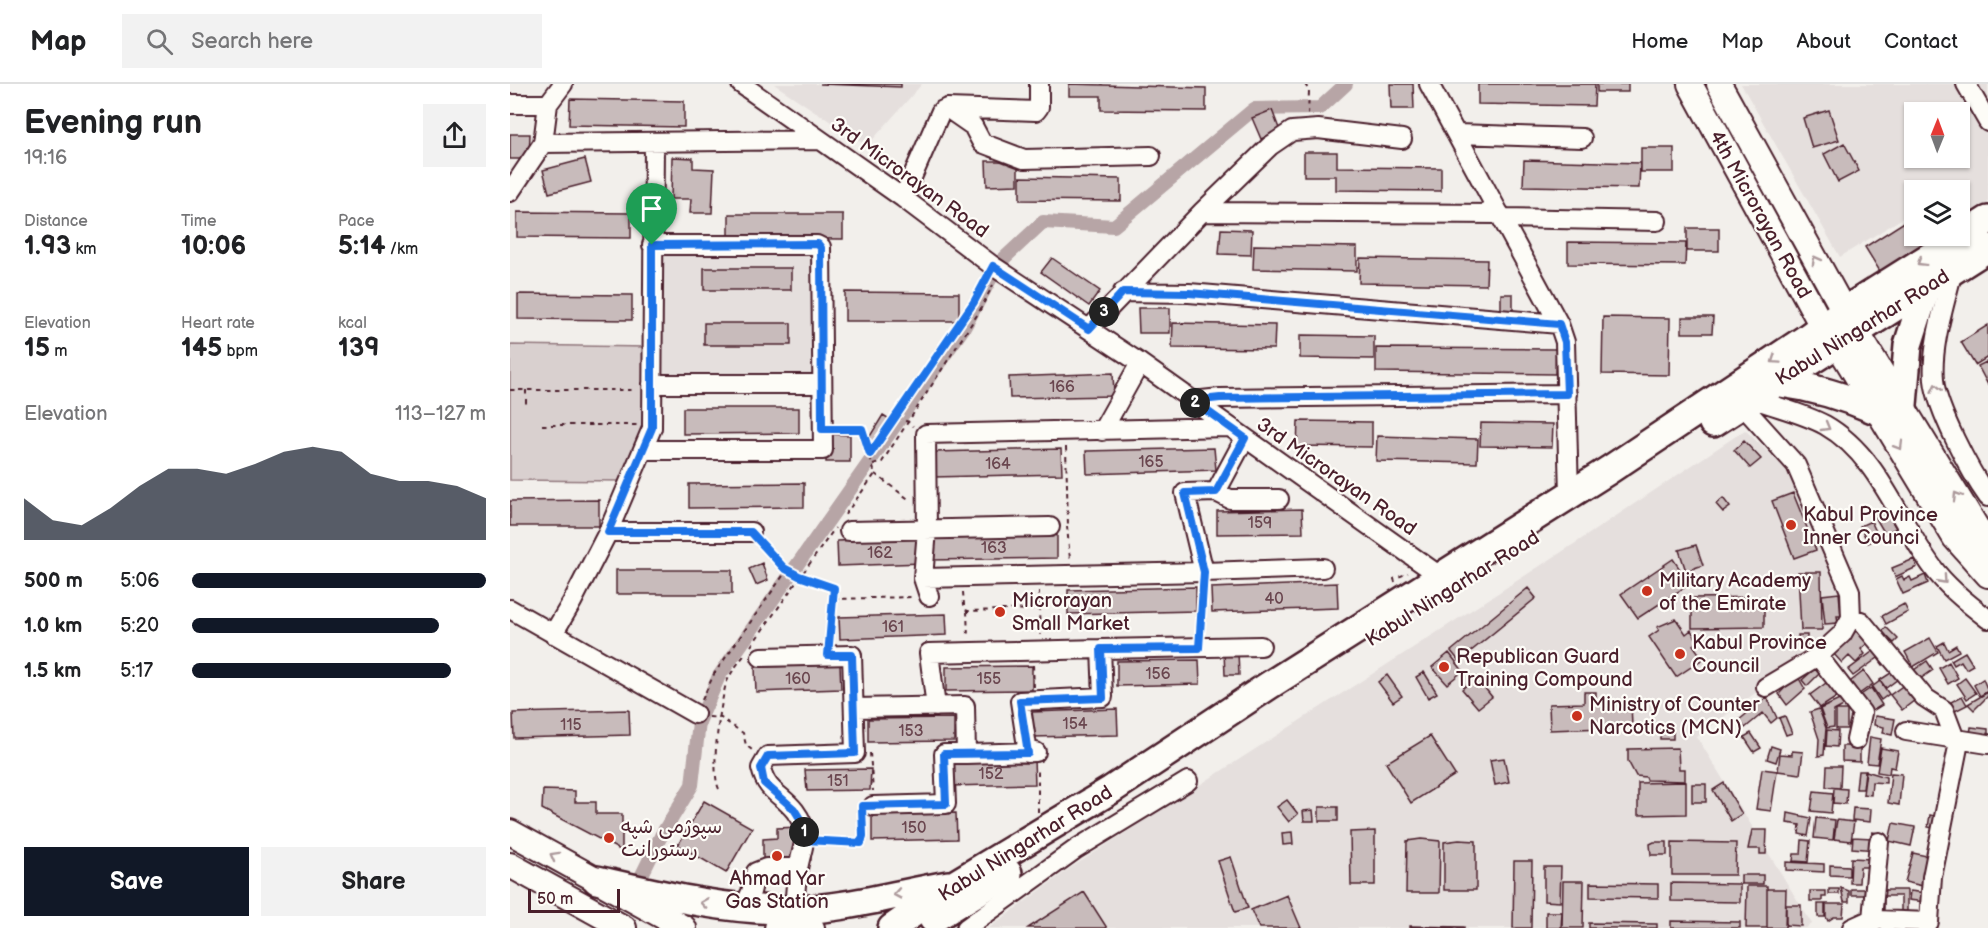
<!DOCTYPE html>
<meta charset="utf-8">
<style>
body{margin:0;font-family:"Balsamiq Sans","Playpen Sans Arabic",sans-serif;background:#f2f2f2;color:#202124;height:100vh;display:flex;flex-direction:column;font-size:22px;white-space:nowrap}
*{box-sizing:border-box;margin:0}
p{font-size:20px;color:#757577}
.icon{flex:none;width:33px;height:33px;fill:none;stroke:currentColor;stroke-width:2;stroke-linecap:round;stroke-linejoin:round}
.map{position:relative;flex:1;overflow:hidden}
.sheet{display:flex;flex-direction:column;background:#fff;width:510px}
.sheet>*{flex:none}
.needle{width:39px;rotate:1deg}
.buttons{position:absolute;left:1394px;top:18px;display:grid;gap:12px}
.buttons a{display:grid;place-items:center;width:66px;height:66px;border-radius:0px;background:#fff;box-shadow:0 2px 4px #0004;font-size:30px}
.scale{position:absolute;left:18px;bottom:15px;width:92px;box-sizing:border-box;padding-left:6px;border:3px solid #4a1f2b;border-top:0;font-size:16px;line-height:21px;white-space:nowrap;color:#4a1f2b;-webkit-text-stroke:4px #fdfcf7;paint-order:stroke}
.pin{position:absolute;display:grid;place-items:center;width:51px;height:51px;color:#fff;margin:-62px -26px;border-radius:50% 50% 50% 0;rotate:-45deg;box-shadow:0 0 6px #0007}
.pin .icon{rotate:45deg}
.km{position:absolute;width:30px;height:30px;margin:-15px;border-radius:50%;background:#222;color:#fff;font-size:16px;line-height:30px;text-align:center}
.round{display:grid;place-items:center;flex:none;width:63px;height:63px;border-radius:0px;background:#f2f2f2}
.summary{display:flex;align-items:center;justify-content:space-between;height:102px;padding:0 24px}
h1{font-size:33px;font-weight:800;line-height:45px}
.figures{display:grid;grid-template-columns:repeat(3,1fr);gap:9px;height:102px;padding:6px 24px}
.figures div{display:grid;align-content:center}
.figures b{font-size:26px;font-weight:800}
.figures small{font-size:16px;font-weight:400}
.figures p{font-size:16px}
.chart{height:168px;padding:12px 24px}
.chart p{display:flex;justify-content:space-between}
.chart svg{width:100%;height:108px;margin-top:6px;fill:#111827;opacity:.7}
.action{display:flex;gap:12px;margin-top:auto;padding:12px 24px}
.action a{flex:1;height:69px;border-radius:0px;background:#111827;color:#fff;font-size:24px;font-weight:800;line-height:69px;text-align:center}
.action a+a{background:#f2f2f2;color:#202124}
ul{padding:0 24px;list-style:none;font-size:20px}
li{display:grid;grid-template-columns:96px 72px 1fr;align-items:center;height:45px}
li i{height:15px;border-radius:8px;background:#111827}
header{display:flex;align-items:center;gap:36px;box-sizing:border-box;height:84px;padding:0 30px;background:#fff;border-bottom:2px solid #e0e0e0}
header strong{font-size:28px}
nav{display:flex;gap:33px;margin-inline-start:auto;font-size:21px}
.search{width:420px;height:54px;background:#f2f2f2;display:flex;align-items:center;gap:15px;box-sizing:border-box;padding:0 21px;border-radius:0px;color:#757577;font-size:22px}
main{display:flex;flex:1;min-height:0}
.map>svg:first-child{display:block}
.built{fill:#e5dfdd;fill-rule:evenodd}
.green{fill:#d9d0cf;stroke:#92787d;stroke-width:1.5}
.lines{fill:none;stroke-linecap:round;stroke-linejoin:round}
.canal{stroke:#b7a5a6;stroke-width:14}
.building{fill:#c8bbbb;stroke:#4a1f2b;stroke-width:1.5}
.minor-casing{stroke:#4a1f2b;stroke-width:22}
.major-casing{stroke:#4a1f2b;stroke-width:28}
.highway-casing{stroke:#4a1f2b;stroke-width:32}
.path{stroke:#4a1f2b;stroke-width:2;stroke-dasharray:4.5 4.5;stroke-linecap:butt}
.minor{stroke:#fdfcf7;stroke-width:18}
.major{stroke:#fdfcf7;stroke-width:24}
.highway{stroke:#fdfcf7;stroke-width:27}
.oneway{stroke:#ac999b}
.route-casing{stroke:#fff;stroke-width:12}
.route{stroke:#1a73e8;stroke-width:8}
.poi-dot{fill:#c8321e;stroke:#fdfcf7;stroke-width:2}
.labels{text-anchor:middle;stroke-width:4.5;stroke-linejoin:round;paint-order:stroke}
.number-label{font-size:16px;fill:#6a464f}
.street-label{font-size:20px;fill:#4a1f2b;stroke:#fdfcf7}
.poi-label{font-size:20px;fill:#4a1f2b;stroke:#fdfcf7;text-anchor:start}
</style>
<header>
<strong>Map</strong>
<div class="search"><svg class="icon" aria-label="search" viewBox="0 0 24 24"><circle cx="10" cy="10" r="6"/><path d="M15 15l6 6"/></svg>Search here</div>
<nav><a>Home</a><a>Map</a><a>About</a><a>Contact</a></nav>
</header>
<main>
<section class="sheet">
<div class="summary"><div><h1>Evening run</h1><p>19:16</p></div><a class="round"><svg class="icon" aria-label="share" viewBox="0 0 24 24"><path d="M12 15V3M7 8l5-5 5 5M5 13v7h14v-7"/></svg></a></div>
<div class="figures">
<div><p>Distance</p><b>1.93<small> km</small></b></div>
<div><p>Time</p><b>10:06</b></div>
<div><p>Pace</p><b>5:14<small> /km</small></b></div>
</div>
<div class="figures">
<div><p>Elevation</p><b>15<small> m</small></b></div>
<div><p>Heart rate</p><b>145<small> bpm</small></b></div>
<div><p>kcal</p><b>139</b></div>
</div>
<div class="chart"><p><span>Elevation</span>113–127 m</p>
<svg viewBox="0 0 160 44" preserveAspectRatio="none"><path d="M0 44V27L10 36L20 38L30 31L40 22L50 15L60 15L70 17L80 13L90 8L100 6L110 8L120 17L130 20L140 20L150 22L160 27V44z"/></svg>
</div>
<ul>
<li><b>500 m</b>5:06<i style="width:100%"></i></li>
<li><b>1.0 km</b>5:20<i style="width:84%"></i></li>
<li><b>1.5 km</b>5:17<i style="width:88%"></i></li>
</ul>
<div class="action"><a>Save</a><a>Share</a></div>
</section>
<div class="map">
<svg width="1478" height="844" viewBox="0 0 1478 844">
<rect width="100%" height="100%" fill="#f2efeb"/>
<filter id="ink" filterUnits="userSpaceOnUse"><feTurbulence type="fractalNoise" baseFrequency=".0167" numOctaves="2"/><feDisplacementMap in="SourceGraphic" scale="12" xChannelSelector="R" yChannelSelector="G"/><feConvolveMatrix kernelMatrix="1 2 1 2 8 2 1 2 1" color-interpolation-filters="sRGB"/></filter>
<g filter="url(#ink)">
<path class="built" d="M264,0H412L357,62Z
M1231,0H1478V124L1449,142V106H1404V127L1330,173ZM1404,28H1449V74H1404Z
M147,167H302V291H147Z
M1235,346L1279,388L1333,510L1337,530L1330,545L1187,653L1302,840L1296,844H479L559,785L1064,460Z"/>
<path class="green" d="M0,261L138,263L137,346L116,397L0,396Z"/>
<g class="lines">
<path class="canal" d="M126,803L151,752L182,701L189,638L209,592L455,242L489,179L533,138L604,142L744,25L810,24L836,0"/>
</g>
<path class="building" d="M310,0H391V3Z
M559,0L696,4V27L591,26V12H559Z
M880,0H903L904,25H881Z
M968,0H1085L1084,22L968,20Z
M1087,0H1118V8H1087Z
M60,15L174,17V43L59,41Z
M762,26L770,47L751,55L742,34Z
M1319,26L1329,56L1302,64L1293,34Z
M0,50H20L19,75H0Z
M1334,59L1349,87L1328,98L1314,70Z
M1131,64H1164V88H1131Z
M794,68H827V83L931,84V107L826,106V92H794Z
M162,73L183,74V84L204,85L202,129H180L181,115H161Z
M75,75L81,98L39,109L33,86Z
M1014,76L1130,79L1129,104L1013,102Z
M476,77H508V101L477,102Z
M510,93L611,95V117L510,116Z
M7,128L121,129V154L7,153Z
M219,130H333V155L219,154Z
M1402,133L1404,152H1413L1418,159L1371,189L1355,163Z
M1177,144H1209V167H1177Z
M711,145L742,146L741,171L709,170Z
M1058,158L1176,159L1175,181L1058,180Z
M744,161L847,163V187L743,185Z
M542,174L590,207L579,222L531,188Z
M850,174L977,176L976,201L849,199Z
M194,184H281V206H194Z
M335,208L449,209V237H335Z
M8,210L122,211V236L8,235Z
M991,210H1003V232L991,231Z
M628,224H660V249H629Z
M1093,233L1160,234L1159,291L1092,290Z
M1172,233H1203L1202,249H1172Z
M194,239H281V261H194Z
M663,239L765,241L764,265L662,264Z
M1478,241V273L1465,281L1451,258Z
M790,251L864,252V275L790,274Z
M866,264L1046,265L1045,290L866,288Z
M1476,278L1478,282V301L1468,282Z
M603,289L604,312L500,314L499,293Z
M173,324H289V349L173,350Z
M373,331L381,336L365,363L357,357Z
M788,337L862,338V363L787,362Z
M971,339L1043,340L1042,363L970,362Z
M316,350L340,351V378H316Z
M867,352L968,355L967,379L866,377Z
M1234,357L1251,375L1240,384L1224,366Z
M704,364L706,386L577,390L576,367Z
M551,365L552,390L424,393V368Z
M294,399V423L179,424V400Z
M1283,409L1306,466L1284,474L1262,417Z
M1213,414L1220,423L1213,428L1206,420Z
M89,416V442H0V417Z
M792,425L793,449L707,450V427Z
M1375,425L1386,444L1375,450L1364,431Z
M1361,437L1369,454L1358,459L1350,442Z
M547,451V474L420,476V453Z
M412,454L413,479L328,482L327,457Z
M1186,461L1193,481L1176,487L1169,466Z
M1163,475L1180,500L1128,534L1111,510Z
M1404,475L1407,483L1385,493L1382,484Z
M252,479L258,496L246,501L239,485Z
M106,486H222V510H106Z
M1288,488H1311L1312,546H1291Z
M1415,491L1418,499L1393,510L1386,495L1392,492L1394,496L1400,493L1402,497Z
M827,499L828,524L702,528L701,504Z
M686,503V527L558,530V506Z
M1018,504L1026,514L949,577L941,567Z
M1329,509L1331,532H1327L1328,539L1315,540L1312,511Z
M1254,513V543L1182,544V514Z
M1394,520L1398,528L1376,540L1372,532Z
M436,530L437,551L330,555L329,533Z
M1166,535L1176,550L1181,546L1188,557L1183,561L1193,575L1166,593L1139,553L1149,546L1147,543Z
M1350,543L1362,555L1351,565L1355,570L1346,579L1339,572L1332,579L1323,569Z
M1376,543L1388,555L1384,559L1372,548Z
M1288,551H1297V564H1288Z
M1420,554L1428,568L1403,583L1395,568Z
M1434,558L1438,566L1446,561L1449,567L1434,575L1427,562Z
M1370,562L1380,576L1373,581L1368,574L1343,592L1338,586Z
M714,568H728L729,591H715Z
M1455,568L1463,581L1456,585L1451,577L1444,581L1441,576Z
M939,569L953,587L937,600L922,583Z
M689,576L690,600L607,602V577Z
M1417,577L1423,586L1410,595L1404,586Z
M1439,578L1448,594L1438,600L1429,584Z
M330,581L331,605L246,608L245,583Z
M1309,581L1314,585L1297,602L1292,596Z
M522,582V606L436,607V583Z
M1387,585L1392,592L1376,604L1370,596Z
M1354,587L1363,600L1345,613L1336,601Z
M914,588L927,609L918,614L906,593Z
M877,591L892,612L883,618L868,598Z
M1287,591L1295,605L1277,621L1269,610Z
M966,593L982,613L968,624L952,605Z
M1455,594L1466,609L1457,615L1447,600Z
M1473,595L1478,607L1470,612L1464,601Z
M1320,596L1330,611L1310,624L1300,611Z
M1370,597L1379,610L1371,616L1362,603Z
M1398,598L1409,613L1392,626L1380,611Z
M1361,604L1372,621L1356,631L1345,615Z
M1074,608H1086V619L1121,618L1122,643L1040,646L1039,620L1074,619Z
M1478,608V612L1464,626L1458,620Z
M1452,612L1457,621L1443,628L1439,619Z
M1257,613L1267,634L1261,639L1253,629L1235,644L1229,636Z
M1336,613L1339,619L1324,627V643L1317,644L1310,625Z
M607,625L608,651L523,653L522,628Z
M1309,625L1316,644L1314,671L1308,672L1309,655L1300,628Z
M119,626L120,651L4,654L3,629Z
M1326,626H1337V645H1326Z
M1275,632L1282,649L1276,651L1269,634Z
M1365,632L1385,635L1382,651L1373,649L1374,643L1364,641Z
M444,634V657L358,658V635Z
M1461,643L1478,645V653L1460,650Z
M1163,645V655H1150V646Z
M1317,646L1328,647L1327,663L1316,662Z
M1241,649L1251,664L1244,668L1234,653Z
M920,652L945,691L901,719L876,679Z
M1360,653L1371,655L1367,680L1357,679Z
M1261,662L1270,665L1266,678L1257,675Z
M1332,662H1350V678L1332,677Z
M1168,664L1169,685H1175V697L1137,696L1136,693L1126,692L1118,677V665Z
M1371,664L1388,667L1385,684L1380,683L1379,690L1367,688Z
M1282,667L1293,668L1290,690L1268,687L1270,670L1282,671Z
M994,674L999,698L985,701L980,676Z
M524,676L525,700L439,702L438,678Z
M1317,682H1331L1330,704L1316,703Z
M361,685L360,706L297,707L295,686Z
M1252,685L1267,687L1261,727L1246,725Z
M1348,687H1355L1353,705H1346Z
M1356,687L1376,693V699L1362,698L1361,711L1353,710Z
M1381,689L1392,690L1389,721L1378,719Z
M1176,698V730L1128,731V699Z
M1214,699L1232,730L1221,737L1203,706Z
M1182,700H1196V718H1182Z
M1324,704L1337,705L1336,720L1323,719Z
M33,706L65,707V718H86V730H112V767L32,725Z
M1304,707L1323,709L1321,729L1301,727Z
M777,716L788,730L779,738L767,723Z
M194,717L242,744L216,789L168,761Z
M809,723H828V737H809Z
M1343,724L1361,725L1360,738L1342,736Z
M803,726L804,737H794L793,727Z
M446,729L447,755L362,757V731Z
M1278,729L1301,734L1298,752L1289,750L1290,741L1277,739Z
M1420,731L1433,734L1425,759L1419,757L1423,744L1418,743Z
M1306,734L1325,736L1323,756L1304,754Z
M1327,736L1344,738L1341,757L1324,755Z
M1383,739L1405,743L1401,762L1379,757Z
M289,743L300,753L301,776L253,778V755L267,754V744Z
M1242,746H1257L1256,770H1250V765H1238Z
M865,747V801H841L840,748Z
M782,748L783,760L773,761L772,749Z
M1362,748L1369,749L1367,766L1342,764L1343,753L1362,754Z
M911,755L930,757L929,809H896L897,757Z
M949,756L966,757V806H934V758Z
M1292,756L1300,757L1298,778L1283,777L1284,770H1291Z
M1144,758H1157V771H1141L1140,760Z
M1162,758L1226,759L1225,791H1162Z
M1403,769L1421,773L1413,802L1395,798Z
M721,773L738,824L725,828L708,777Z
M1341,774L1361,775L1360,783H1350L1349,799H1340Z
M1004,777H1022L1021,844H1003Z
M1276,778L1314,780V788L1276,786Z
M1320,781L1339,782V792L1320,791Z
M1034,783H1051L1050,818L1034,817Z
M1231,791H1253V800H1231Z
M1053,797H1074L1073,844H1052Z
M1080,799L1148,800V814L1080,813Z
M1161,799L1230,800V818L1161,817Z
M1237,802H1257V844H1236Z
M1331,804L1339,807V818H1334Z
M1257,805H1276L1275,844H1257Z
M1319,805H1329V810H1319Z
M1341,805H1361V811H1341Z
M1366,806H1397V828H1391V812H1374V828H1365Z
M1300,807H1316V813H1312V817H1300Z
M1400,807L1416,809L1415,818L1399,816Z
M574,808L597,844H518Z
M777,811L791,844H749L741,826Z
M1308,820H1315V833H1308Z
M1316,820H1334L1333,833H1324L1318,837L1316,833Z
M1276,821H1291V842L1276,841Z
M1036,828H1052L1051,844H1036Z
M1161,837L1230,838V844H1161Z
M1079,839L1147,840V844H1079Z
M900,842L954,843V844H900Z"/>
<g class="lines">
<defs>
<path id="minor" d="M231,0L393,114L483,182L630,279L930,492
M919,0L1049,240L1055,258L1059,411
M1456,0L1478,38
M0,20H38
M437,24L463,42L472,59L514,75L641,72
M947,50L1072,54
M33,59L310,56
M0,108L33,59L38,20L53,0
M393,114L431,27L437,24L526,27L529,23V0
M692,128L990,130
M992,134L1147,137
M1443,186C1435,220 1421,260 1424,296C1427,325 1460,388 1478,413
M613,208L679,209L1049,240
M579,245L692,128L760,62L782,47L808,45L892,55
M142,300H312
M1242,314C1265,323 1293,329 1315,341C1371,373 1389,441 1427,489C1442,507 1460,521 1478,535
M683,317L710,314L1057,310
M1232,321L1286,381L1340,507L1341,534L1332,550L1308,572L1256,603
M592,347L630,279
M735,354L706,408L720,415H769
M133,366H313L311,163L307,161H142
M706,408L675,409L694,488L813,484
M339,447L540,443
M98,448H241
M413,494L694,488
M419,512L413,494L417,446L416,350L718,343
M0,525L185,630
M1341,534L1351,537L1414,613L1434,626L1448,663L1422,793L1419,838L1366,836L1360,842
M43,550L62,518L98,448L142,344L144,59
M1308,572L1352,629L1346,656
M251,573L342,571L345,669L258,672L251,684C257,709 271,709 285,727C302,750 292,761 288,785C285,802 285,820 283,837
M426,623L419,569L591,565
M344,624L455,622L456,670L526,668
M1396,647L1478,660
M518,669L510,617L593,613L591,565L751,562
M363,722L436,720L434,670H456
M233,825L241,808L246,788L256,784H288
M456,844L566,765L678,697
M1342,844L1362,835L1369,758"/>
<path id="major" d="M1180,0L1312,242L1326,258L1445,454L1478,491
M1209,0L1334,227L1478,462
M0,748L174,844
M0,781L114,844
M267,844L282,841L302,844"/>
<path id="highway" d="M1266,298C1303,303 1334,312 1368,327
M1393,321L1398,261L1417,201
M1203,339L1478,164
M87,796C152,811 216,827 283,826C334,825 387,810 438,801
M423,835L498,789
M382,844L445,800L601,706L758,602L1099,386L1297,254L1334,227L1478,136"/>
</defs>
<use href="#minor" class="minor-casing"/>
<use href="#major" class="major-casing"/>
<use href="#highway" class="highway-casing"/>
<path class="path" d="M795,0L799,7L798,31
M0,306H126
M16,306V324
M387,333L398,338L469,228L483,201
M32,341H128
M328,345H352L365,390L334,432
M556,363L558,442
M360,370L410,300L476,195
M363,381L372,378L398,338L403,342
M365,390L401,417
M557,442L560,475
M252,458L274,484L289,492L324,504L319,557
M885,498L884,495L898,489
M529,507V525
M453,508L454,521L457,527L529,525L530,551
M324,515L402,513
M457,527L458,554
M690,548L692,502
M241,562L325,444
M523,581L524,603
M192,616L204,590L277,486
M199,633L211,634L233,649L236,661L242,666L245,665
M360,669L363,707
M209,705C200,687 210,621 216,600C220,589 229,578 236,569
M528,728V683
M310,757L350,759L353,752L352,731"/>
<use href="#minor" class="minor"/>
<use href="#major" class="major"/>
<use href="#highway" class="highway"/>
</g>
<defs><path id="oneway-chevron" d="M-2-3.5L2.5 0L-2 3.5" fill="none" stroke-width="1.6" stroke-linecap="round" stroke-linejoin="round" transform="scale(1.5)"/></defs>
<g class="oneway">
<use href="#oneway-chevron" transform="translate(1306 176) rotate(-119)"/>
<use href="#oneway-chevron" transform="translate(1411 178) rotate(148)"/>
<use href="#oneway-chevron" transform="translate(1265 276) rotate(146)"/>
<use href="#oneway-chevron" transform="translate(1426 304) rotate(-103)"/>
<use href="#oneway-chevron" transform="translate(1316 343) rotate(30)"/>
<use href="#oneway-chevron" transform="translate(1389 362) rotate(59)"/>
<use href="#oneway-chevron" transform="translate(1447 412) rotate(-121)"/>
<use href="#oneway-chevron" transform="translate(1433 496) rotate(48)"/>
<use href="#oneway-chevron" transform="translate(44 772) rotate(-151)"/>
<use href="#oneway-chevron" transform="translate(387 810) rotate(170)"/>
<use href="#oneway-chevron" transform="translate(194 819) rotate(-172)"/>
</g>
</g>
<g class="lines" filter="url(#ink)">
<defs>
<path id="route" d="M308,160L311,164L312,345H352L360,370L464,218L483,182L579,245L613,208L679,209L1049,240L1055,258L1057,310L710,314L683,317L735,354L706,408L675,409L694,488L689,564L591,565L593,614L510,617L518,669L434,670L436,720L352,722L353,752L351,759L295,756L294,741L284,725L254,699L251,684L258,672L345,669L342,571H318L324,504L289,492L274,484L241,448H98L142,344V161Z"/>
</defs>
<use href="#route" class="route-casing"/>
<use href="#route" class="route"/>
</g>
<g class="poi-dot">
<circle cx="1281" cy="441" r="6"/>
<circle cx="1137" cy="507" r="6"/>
<circle cx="490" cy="528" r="6"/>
<circle cx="1170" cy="570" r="6"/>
<circle cx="934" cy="583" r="6"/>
<circle cx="1067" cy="632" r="6"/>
<circle cx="99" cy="754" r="6"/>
<circle cx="267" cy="772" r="6"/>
</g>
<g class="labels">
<g class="number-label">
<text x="552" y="308">166</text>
<text x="641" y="383">165</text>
<text x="488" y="385">164</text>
<text x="750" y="444">159</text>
<text x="484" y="469">163</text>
<text x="370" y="474">162</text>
<text x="764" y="520">40</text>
<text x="383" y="548">161</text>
<text x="648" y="595">156</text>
<text x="288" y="600">160</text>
<text x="479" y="600">155</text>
<text x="565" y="645">154</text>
<text x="61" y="646">115</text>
<text x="401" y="652">153</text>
<text x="481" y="695">152</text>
<text x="328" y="702">151</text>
<text x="404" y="749">150</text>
</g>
<g class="street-label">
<text transform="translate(400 93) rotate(36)" y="7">3rd Microrayan Road</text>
<text transform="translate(1251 130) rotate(61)" y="7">4th Microrayan Road</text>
<text transform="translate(1352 243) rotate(-32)" y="7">Kabul Ningarhar Road</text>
<text transform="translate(827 392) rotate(35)" y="7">3rd Microrayan Road</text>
<text transform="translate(942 504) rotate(-32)" y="7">Kabul Ningarhar Road</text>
<text transform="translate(515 759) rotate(-32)" y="7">Kabul Ningarhar Road</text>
</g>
<g class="poi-label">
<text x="1293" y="437">Kabul Province<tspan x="1293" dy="23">Inner Counci</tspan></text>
<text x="1149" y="503">Military Academy<tspan x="1149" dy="23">of the Emirate</tspan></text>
<text x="502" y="523">Microrayan<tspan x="502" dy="23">Small Market</tspan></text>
<text x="1182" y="565">Kabul Province<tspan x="1182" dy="23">Council</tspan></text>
<text x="946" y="579">Republican Guard<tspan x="946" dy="23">Training Compound</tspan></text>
<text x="1079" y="627">Ministry of Counter<tspan x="1079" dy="23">Narcotics (MCN)</tspan></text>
<text x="111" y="749">سپوژمی شپه<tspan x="111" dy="23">رستورانت</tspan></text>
<text x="267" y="801" text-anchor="middle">Ahmad Yar<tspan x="267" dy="23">Gas Station</tspan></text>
</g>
</g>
</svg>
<div class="buttons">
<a><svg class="needle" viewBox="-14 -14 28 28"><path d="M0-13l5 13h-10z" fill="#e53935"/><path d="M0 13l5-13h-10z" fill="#757577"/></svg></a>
<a><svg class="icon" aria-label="layers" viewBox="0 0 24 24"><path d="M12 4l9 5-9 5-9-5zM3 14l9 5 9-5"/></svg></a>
</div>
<div class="scale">50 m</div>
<div class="pin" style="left:142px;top:161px;background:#1e9e55"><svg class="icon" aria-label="arrive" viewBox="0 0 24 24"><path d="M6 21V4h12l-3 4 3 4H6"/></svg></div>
<b class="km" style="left:294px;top:748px">1</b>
<b class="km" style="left:685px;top:319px">2</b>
<b class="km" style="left:594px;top:228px">3</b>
</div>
</main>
